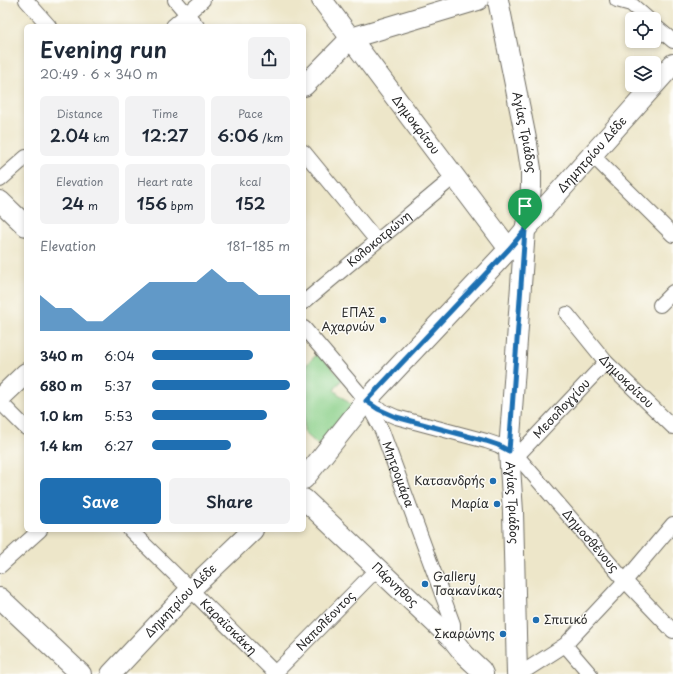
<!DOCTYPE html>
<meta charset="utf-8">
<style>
body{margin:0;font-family:"Playpen Sans",sans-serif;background:#f2f2f3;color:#1f2937;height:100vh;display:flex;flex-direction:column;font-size:15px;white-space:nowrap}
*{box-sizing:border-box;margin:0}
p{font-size:13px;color:#747a83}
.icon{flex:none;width:22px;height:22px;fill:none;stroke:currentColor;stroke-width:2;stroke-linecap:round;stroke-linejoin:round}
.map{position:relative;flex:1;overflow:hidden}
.side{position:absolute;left:24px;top:24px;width:282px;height:508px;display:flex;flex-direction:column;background:#fff;border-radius:6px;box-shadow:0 2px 6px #0003}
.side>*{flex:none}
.buttons{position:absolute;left:625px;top:12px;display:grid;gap:8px}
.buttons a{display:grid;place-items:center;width:36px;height:36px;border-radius:6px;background:#fff;box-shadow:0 2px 6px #0003;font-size:20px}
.pin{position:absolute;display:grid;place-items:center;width:34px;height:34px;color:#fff;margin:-41px -17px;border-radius:50% 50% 50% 0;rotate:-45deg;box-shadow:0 0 4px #0007}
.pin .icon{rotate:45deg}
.round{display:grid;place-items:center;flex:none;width:42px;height:42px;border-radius:6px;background:#f2f2f3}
.head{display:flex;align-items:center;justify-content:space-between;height:68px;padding:0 16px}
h1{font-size:22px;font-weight:600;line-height:30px}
.figures{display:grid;grid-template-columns:repeat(3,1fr);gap:6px;height:68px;padding:4px 16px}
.figures div{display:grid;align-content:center;border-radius:6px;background:#f2f2f3;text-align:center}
.figures b{font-size:17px;font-weight:600}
.figures small{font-size:11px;font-weight:400}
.figures p{font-size:11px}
.chart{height:112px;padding:8px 16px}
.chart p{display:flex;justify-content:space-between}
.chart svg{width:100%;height:72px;margin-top:4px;fill:#1f6fb2;opacity:.7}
.action{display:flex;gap:8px;margin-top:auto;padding:8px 16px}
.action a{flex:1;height:46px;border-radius:6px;background:#1f6fb2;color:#fff;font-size:16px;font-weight:600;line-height:46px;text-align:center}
.action a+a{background:#f2f2f3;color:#1f2937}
ul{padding:0 16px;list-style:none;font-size:13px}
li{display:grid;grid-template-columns:64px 48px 1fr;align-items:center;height:30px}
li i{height:10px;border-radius:5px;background:#1f6fb2}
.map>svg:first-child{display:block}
.green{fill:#8bd08a;stroke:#5b7e5a}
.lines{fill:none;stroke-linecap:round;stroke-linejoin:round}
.street-casing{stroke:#6f6c62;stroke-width:16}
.secondary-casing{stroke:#6f6c62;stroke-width:22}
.street{stroke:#fff;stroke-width:14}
.secondary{stroke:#fff;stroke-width:20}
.route-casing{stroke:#fff;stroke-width:8}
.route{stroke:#1f6fb2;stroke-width:5}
.poi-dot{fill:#1f6fb2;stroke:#fdfcf7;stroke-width:1.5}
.labels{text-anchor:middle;stroke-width:3;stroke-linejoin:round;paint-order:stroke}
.street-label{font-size:12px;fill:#2b2b2b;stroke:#fdfcf7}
.poi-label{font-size:12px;fill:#2b2b2b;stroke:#fdfcf7;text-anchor:end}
</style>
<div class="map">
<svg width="673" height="674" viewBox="0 0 673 674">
<rect width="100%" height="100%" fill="#fdfcf7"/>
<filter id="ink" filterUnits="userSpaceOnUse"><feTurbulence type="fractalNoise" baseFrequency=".025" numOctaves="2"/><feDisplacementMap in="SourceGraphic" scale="8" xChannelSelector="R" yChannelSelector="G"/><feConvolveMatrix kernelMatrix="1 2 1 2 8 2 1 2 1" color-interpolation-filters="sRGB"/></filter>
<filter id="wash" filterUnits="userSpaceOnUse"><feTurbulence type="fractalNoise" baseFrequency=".012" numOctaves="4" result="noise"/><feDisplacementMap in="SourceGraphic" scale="16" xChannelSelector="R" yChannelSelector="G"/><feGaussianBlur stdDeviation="0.9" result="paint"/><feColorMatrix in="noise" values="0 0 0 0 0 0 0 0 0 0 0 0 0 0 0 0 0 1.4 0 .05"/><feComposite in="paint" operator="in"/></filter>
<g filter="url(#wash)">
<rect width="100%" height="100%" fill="#ede6c9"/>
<path class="green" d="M318,353L342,379L334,390L355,408L319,446L304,432V367Z"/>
</g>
<g filter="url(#ink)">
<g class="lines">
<defs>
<g id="street">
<path d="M26,0L49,26"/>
<path d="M175,0L197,26"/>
<path d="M617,0L631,4L648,19"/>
<path d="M654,25L673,41"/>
<path d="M173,26L203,0"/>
<path d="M304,152L377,241"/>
<path d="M592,155L673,235"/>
<path d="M0,180L26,157"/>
<path id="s1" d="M304,302L455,176"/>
<path d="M660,305L673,292"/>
<path id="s2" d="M567,314L606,362L673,427"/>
<path id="s3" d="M304,328L366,401L382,431L453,624V640"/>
<path id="s4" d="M366,401L378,409L396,417L486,441L498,445L517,456L625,581L673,631"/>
<path d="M0,402L26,428"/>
<path id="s5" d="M517,456L606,362"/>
<path id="s6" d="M130,530L275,673"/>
<path d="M0,566L40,530"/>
<path d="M565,645L590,674"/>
<path id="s7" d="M274,674L377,569"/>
<path d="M520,674L565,645L625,581L673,524"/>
</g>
<g id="secondary">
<path id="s8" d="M322,0L509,249"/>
<path id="s9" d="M498,0L527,144L531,169V186L529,211L525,230L509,451L513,512L517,674"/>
<path d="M304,86L351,38L478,0"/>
<path d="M0,201L26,226"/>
<path d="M0,398L26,373"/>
<path id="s10" d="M304,479L366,401L509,249L525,230L673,64"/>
<path id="s11" d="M304,499L453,640L465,655L481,670L483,674"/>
<path d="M0,598L81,674"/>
<path id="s12" d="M111,674L190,590L253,530"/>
</g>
</defs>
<use href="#street" class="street-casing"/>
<use href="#secondary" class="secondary-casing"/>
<use href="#street" class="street"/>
<use href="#secondary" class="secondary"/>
</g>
</g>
<g class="lines" filter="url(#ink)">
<defs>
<path id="route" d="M525,230L509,451L498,445L486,441L396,417L378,409L366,401L509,249Z"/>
</defs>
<use href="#route" class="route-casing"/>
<use href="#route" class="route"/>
</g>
<g class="poi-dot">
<circle cx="383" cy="320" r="4"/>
<circle cx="493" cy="481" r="4"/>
<circle cx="497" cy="504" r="4"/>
<circle cx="425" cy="584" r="4"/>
<circle cx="536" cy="620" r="4"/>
<circle cx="503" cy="634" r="4"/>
</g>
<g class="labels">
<g class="street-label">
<text dy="4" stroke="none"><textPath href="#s8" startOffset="156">Δημοκρίτου</textPath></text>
<text dy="4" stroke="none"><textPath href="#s9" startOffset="135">Αγίας Τριάδος</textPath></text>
<text dy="4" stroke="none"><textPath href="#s10" startOffset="434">Δημητρίου Δέδε</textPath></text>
<text dy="4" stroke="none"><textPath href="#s1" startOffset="98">Κολοκοτρώνη</textPath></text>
<text dy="4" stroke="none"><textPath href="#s2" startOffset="90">Δημοκρίτου</textPath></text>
<text dy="4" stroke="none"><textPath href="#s5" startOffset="65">Μεσολογγίου</textPath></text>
<text dy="4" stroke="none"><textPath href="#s3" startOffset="176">Μητρομάρα</textPath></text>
<text dy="4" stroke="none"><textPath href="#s9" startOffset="507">Αγίας Τριάδος</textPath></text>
<text dy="4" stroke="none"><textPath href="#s4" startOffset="274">Δημοσθένους</textPath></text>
<text dy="4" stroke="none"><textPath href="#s11" startOffset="125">Πάρνηθος</textPath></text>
<text dy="4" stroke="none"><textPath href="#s12" startOffset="101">Δημητρίου Δέδε</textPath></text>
<text dy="4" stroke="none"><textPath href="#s7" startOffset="74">Ναπολέοντος</textPath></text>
<text dy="4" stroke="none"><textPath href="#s6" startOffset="138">Καραϊσκάκη</textPath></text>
</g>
<g class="poi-label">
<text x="375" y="317">ΕΠΑΣ<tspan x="375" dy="14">Αχαρνών</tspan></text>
<text x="485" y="485">Κατσανδρής</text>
<text x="489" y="508">Μαρία</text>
<text x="433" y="581" text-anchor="start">Gallery<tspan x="433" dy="14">Τσακανίκας</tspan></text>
<text x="544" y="624" text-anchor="start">Σπιτικό</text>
<text x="495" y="638">Σκαρώνης</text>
</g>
</g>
</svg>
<div class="buttons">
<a><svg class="icon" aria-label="locate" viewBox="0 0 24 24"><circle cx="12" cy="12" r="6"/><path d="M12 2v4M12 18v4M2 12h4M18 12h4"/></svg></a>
<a><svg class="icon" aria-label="layers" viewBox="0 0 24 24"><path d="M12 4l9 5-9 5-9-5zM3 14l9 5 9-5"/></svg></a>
</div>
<div class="pin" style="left:525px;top:230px;background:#1e9e55"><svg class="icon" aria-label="arrive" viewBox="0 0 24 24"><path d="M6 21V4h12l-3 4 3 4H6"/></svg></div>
<section class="side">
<div class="head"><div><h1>Evening run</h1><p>20:49 · 6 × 340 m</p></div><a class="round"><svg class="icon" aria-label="share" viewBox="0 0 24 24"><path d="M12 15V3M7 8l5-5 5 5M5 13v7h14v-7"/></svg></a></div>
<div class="figures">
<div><p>Distance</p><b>2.04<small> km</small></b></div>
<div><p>Time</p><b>12:27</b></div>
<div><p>Pace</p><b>6:06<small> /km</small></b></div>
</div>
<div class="figures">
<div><p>Elevation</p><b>24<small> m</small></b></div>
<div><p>Heart rate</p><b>156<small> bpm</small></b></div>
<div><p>kcal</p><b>152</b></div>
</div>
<div class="chart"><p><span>Elevation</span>181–185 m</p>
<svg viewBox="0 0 160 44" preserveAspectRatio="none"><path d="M0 44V22L10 30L20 30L30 38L40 38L50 30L60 22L70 14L80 14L90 14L100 14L110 6L120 14L130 14L140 22L150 22L160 22V44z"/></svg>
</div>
<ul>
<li><b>340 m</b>6:04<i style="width:73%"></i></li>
<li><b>680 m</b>5:37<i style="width:100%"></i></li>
<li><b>1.0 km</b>5:53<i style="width:83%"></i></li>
<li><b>1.4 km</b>6:27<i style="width:57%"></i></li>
</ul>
<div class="action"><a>Save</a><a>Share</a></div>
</section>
</div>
